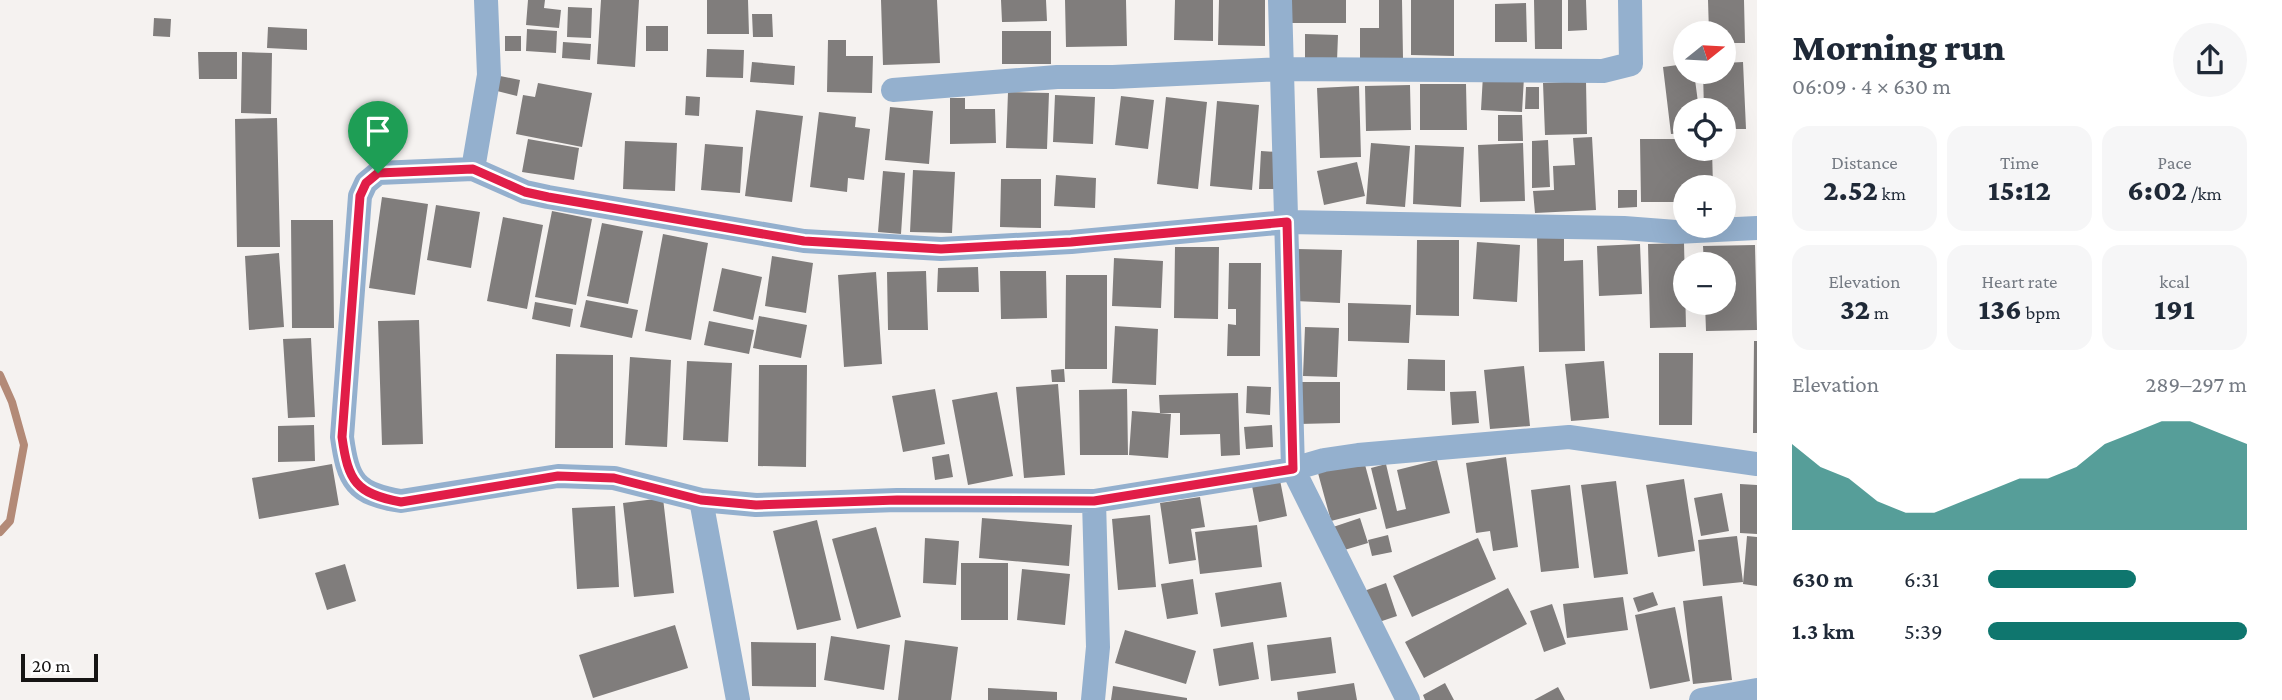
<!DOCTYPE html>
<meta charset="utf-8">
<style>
body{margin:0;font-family:"Crimson Pro",serif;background:#f6f6f7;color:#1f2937;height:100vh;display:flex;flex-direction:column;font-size:26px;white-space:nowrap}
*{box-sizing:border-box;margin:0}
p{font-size:23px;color:#747a83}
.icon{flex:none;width:38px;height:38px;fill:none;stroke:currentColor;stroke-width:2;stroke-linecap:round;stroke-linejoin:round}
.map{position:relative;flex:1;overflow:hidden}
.details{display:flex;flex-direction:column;background:#fff;width:525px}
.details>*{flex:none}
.needle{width:46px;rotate:72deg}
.buttons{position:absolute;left:1673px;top:21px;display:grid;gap:14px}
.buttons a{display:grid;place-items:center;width:63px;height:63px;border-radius:50%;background:#fff;box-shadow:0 7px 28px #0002;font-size:35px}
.scale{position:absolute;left:21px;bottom:18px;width:77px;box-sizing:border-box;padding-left:7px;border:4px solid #161514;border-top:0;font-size:19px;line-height:24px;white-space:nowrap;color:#161514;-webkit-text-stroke:5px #fff;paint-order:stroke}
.pin{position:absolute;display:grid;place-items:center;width:60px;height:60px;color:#fff;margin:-72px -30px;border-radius:50% 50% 50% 0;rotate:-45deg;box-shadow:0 0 7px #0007}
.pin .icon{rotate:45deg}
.round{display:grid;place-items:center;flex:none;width:74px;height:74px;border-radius:37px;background:#f6f6f7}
.headline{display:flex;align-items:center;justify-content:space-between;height:119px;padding:0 35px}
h1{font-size:38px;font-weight:800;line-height:52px}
.stats{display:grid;grid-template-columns:repeat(3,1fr);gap:10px;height:119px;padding:7px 35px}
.stats div{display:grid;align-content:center;border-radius:18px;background:#f6f6f7;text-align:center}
.stats b{font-size:30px;font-weight:800}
.stats small{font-size:19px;font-weight:400}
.stats p{font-size:19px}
.chart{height:196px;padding:14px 35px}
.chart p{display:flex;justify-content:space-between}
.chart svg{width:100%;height:126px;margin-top:7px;fill:#0f766e;opacity:.7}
ul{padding:0 35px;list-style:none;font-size:23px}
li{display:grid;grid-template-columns:112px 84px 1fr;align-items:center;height:52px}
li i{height:18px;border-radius:9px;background:#0f766e}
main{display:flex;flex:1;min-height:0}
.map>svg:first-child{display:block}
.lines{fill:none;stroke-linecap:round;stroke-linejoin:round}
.stream{stroke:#b38a77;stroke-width:8}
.building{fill:#807d7c}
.minor{stroke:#94b0ce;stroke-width:24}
.route-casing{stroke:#fff;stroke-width:14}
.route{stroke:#e11d48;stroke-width:9}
</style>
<main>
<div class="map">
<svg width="1757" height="700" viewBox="0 0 1757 700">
<rect width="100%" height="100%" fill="#f5f2f0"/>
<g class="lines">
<path class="stream" d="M0,375L12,402L24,445L10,521L0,532"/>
</g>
<path class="building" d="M528,0H545L544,8L561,10L559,28L526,25Z
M601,0H639L635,67L597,64Z
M707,0H748L749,34H707Z
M881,0H937L940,63L883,65Z
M1001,0H1046L1047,21L1002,22Z
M1065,0H1126L1127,46L1066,47Z
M1175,0H1213V41L1174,40Z
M1219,0H1265V46L1218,45Z
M1292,0H1346V23H1292Z
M1379,0H1402L1403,58H1360V28H1379Z
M1411,0H1454V56L1411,55Z
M1534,0H1562V49H1535Z
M1568,0H1586L1587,30L1568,31Z
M1708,0H1744L1745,43H1724V33H1709Z
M1526,3L1527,42H1495V4Z
M568,7L592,8L591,38L567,37Z
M752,14H772L773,37H753Z
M154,18L171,19L170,37L153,36Z
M646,26H668V51H646Z
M268,27L307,29V50L267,48Z
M527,29L557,31L556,53L526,51Z
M1002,31H1051V64H1002Z
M1305,34L1338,35L1337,61L1305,60Z
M505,36H521V51H505Z
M828,40H846V56H873L872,93L827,92Z
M563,42L591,44L590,60L562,58Z
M707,49L744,50L743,78L706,77Z
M198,52H237V79H199Z
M242,52L272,53L271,114L241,113Z
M752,62L795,66L794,85L750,82Z
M1743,62L1746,129H1724V110H1704L1703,72H1724V63Z
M1685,64V72H1694L1699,110H1685V133L1671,134L1663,67Z
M1483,75L1524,77L1522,112L1481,110Z
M500,76L520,80L517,96L497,91Z
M1586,81L1587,134L1545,135L1543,83Z
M538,83L592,93L582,147L516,134L523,95L535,97Z
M1420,84H1466L1467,130H1420Z
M1410,85L1411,130L1366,131L1365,86Z
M1359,86L1361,157L1320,158L1317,88Z
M1526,87H1539V109H1525Z
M1008,92L1049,93L1047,149L1006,148Z
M1055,95L1095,97L1093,144L1053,142Z
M686,96L700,97L699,116L685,115Z
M1121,96L1154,100L1148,149L1115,145Z
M1166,97L1207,102L1198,189L1157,184Z
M950,98H965V109H995L996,143L950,144Z
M1217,101L1259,105L1252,190L1210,186Z
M890,107L933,111L929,164L885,160Z
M756,110L803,116L792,202L745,196Z
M819,112L856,117L855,127L870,129L864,180L848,178L847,192L810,187Z
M1498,115H1522L1523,141H1498Z
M277,118L280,247H237L235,119Z
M1592,137L1596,210L1535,213L1533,191L1554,190L1553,166L1575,165L1573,138Z
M528,139L579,148L574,180L522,172Z
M1640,139H1685V149H1712L1713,187H1685V211H1679L1678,202H1641Z
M1548,140L1550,187L1532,188V141Z
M625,141L677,143L675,191L623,189Z
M1371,143L1410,146L1405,207L1366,204Z
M1523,143L1525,201L1480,202L1478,145Z
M705,144L743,147L740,193L701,190Z
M1415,145L1464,147L1461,207L1413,204Z
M1261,151L1277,152L1274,189H1259Z
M1357,162L1365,196L1324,205L1317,171Z
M913,170L955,172L952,233L910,232Z
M883,171L905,173L901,234L878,232Z
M1056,175L1096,178L1095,208L1054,206Z
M1001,179H1041V228L1000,227Z
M1618,190H1637V207L1618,208Z
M382,197L428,204L415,295L369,288Z
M436,205L480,212L471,268L427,260Z
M552,211L592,219L576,305L535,297Z
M503,217L543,225L527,309L487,301Z
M291,220H333L334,328H292Z
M602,223L643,231L628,304L587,296Z
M663,234L708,243L691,340L645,331Z
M1564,235V261L1583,260L1585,351L1539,352L1537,236Z
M1417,240H1459V316L1416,315Z
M1477,242L1520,245L1517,302L1473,299Z
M1684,243L1686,327L1650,328L1648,244Z
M1640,244L1642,294L1599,296L1597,246Z
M1755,245L1757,330L1706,331L1705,303H1724V264H1704L1703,246Z
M1175,247H1219L1218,319L1174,318Z
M1297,249L1342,250L1340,303L1295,301Z
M279,253L284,327L249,330L245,256Z
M772,256L813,263L806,313L765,306Z
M1114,258L1163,261L1161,308L1112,306Z
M1229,263H1261L1260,356H1227L1228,324L1236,325V309H1228Z
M978,267L979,292H937L938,268Z
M722,268L762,277L753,320L713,311Z
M926,271L928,330H888L887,272Z
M1000,271H1046L1047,318L1001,319Z
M876,272L882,364L844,367L838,275Z
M1066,275H1107V369H1065Z
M586,300L638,310L632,338L580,327Z
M535,302L573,309L570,327L532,319Z
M1348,303L1411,305L1409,343L1348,341Z
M759,316L807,325L801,358L753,348Z
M419,320L423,444L382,445L378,321Z
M709,321L754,330L749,354L704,345Z
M1115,326L1158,329L1156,385L1112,383Z
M1305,327L1339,328L1337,377L1303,376Z
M311,338L315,417L288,418L283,339Z
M1754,341H1757V433H1753Z
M1659,353H1693L1692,425H1659Z
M556,354L613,355V448H555Z
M630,357L671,360L667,447L625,445Z
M1408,359L1445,360V391L1407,390Z
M687,361L732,363L728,442L683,440Z
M1604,361L1609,418L1571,421L1565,364Z
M759,365H807L806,467L758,466Z
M1524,366L1530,426L1490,429L1484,370Z
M1064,369L1065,382H1052L1051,370Z
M1299,382H1340V423L1299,424Z
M1058,384L1065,475L1024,478L1016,387Z
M1247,386L1271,387L1270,415L1246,413Z
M935,389L945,444L903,452L892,396Z
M1127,389L1128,455H1080L1079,390Z
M1476,391L1479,423L1452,425L1450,392Z
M997,392L1013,476L968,485L952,400Z
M1238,393L1240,455L1221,456L1220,434L1180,435V413H1160L1159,395Z
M1132,411L1171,414L1168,458L1129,455Z
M314,425L315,461L278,462V426Z
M1272,425L1273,447L1246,449L1244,427Z
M949,454L953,477L935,480L932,457Z
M1506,457L1518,547L1493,551L1490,531L1476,533L1466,463Z
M1437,460L1450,513L1386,529L1371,468L1386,464L1397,511L1406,509L1397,470Z
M1364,461L1377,509L1331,521L1318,473Z
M332,464L339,505L259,519L252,478Z
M1684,479L1695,551L1658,557L1646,485Z
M1280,480L1287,516L1259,522L1252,486Z
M1616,481L1628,574L1594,578L1581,485Z
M1740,484L1757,485V534L1740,533Z
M1570,485L1579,568L1541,572L1531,490Z
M1722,493L1729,531L1701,536L1694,498Z
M1200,497L1205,527L1191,529L1196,560L1169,564L1160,503Z
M663,498L674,593L634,597L623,503Z
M615,506L619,587L577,589L572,508Z
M1150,515L1156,587L1118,590L1112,519Z
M982,518L1072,525L1069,566L979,558Z
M1360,518L1368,543L1341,551L1333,527Z
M817,520L841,620L797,630L773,531Z
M1257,525L1262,567L1200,574L1195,532Z
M876,527L901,617L857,629L832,539Z
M1388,535L1392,552L1372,556L1368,540Z
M1737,536L1743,582L1703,586L1698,540Z
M1747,536L1757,537V586L1743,584Z
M925,538L959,541L956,585L923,583Z
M1478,538L1496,579L1412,617L1393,576Z
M961,563H1008V620H961Z
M345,564L356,601L327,610L315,573Z
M1022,569L1070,574L1065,625L1017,620Z
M1193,579L1198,614L1167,619L1161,584Z
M1281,582L1287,617L1221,627L1215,593Z
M1386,583L1397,616L1376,623L1364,591Z
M1508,588L1527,624L1424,678L1405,642Z
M1653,592L1658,605L1638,612L1633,598Z
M1722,596L1732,680L1693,684L1683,601Z
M1623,597L1628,630L1567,638L1563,604Z
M1552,604L1566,644L1544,652L1530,611Z
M1675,607L1690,681L1650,689L1635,615Z
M675,625L688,668L593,698L579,655Z
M1125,630L1196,651L1186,684L1115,663Z
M831,636L890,645L884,690L824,680Z
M1331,637L1336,673L1271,681L1267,645Z
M905,640L958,647L951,700H898Z
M751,642L816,643V687L752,686Z
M1253,642L1259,679L1219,686L1213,649Z
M1354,683L1357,700H1298L1297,692Z
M1445,683L1454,700H1425L1423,695Z
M1113,686L1187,698V700H1111Z
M1558,687L1565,700H1534Z
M988,688L1057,692V700H988Z"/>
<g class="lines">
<path class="minor" d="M1280,0L1293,469L1408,700
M893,90L1057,77H1113L1281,69L1603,71L1631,64L1630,0
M473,169L489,75L486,0
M1757,228L1676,232L1624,228L1287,222L1071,242L941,249L804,241L548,197L525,192L473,169L378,173L366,183L360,196L342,437C348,481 355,494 401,501L558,476L614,478L701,500L756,505L897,500L1094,501L1293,469L1324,460L1358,455L1569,437L1757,464
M701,500L738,700
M1093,700L1098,647L1094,501
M1701,700L1757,690"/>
</g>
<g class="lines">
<defs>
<path id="route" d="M473,169L525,192L548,197L804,241L941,249L1071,242L1287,222L1293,469L1094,501L897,500L756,505L701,500L614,478L558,476L401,502C356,494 348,481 342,437L360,196L366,183L378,173Z"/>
</defs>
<use href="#route" class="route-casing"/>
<use href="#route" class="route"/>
</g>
</svg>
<div class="buttons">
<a><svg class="needle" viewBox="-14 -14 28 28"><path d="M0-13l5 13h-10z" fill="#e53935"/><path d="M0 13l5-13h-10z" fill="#747a83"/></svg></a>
<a><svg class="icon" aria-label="locate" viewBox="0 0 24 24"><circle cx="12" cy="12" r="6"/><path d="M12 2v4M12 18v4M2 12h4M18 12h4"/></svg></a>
<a>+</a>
<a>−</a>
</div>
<div class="scale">20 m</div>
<div class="pin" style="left:378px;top:173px;background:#1e9e55"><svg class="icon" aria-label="arrive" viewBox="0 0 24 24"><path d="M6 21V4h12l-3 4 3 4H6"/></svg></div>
</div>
<section class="details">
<div class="headline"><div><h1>Morning run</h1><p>06:09 · 4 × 630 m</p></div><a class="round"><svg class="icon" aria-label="share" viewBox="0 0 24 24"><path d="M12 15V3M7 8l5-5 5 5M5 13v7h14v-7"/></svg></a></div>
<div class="stats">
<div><p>Distance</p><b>2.52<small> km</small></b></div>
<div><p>Time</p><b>15:12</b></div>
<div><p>Pace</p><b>6:02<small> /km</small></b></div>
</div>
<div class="stats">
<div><p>Elevation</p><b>32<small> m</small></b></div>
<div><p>Heart rate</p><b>136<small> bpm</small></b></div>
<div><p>kcal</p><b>191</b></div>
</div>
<div class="chart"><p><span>Elevation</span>289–297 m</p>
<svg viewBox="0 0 160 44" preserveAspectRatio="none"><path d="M0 44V14L10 22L20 26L30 34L40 38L50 38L60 34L70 30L80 26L90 26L100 22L110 14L120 10L130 6L140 6L150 10L160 14V44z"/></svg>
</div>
<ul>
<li><b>630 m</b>6:31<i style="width:57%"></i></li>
<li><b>1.3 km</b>5:39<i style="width:100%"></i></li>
</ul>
</section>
</main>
